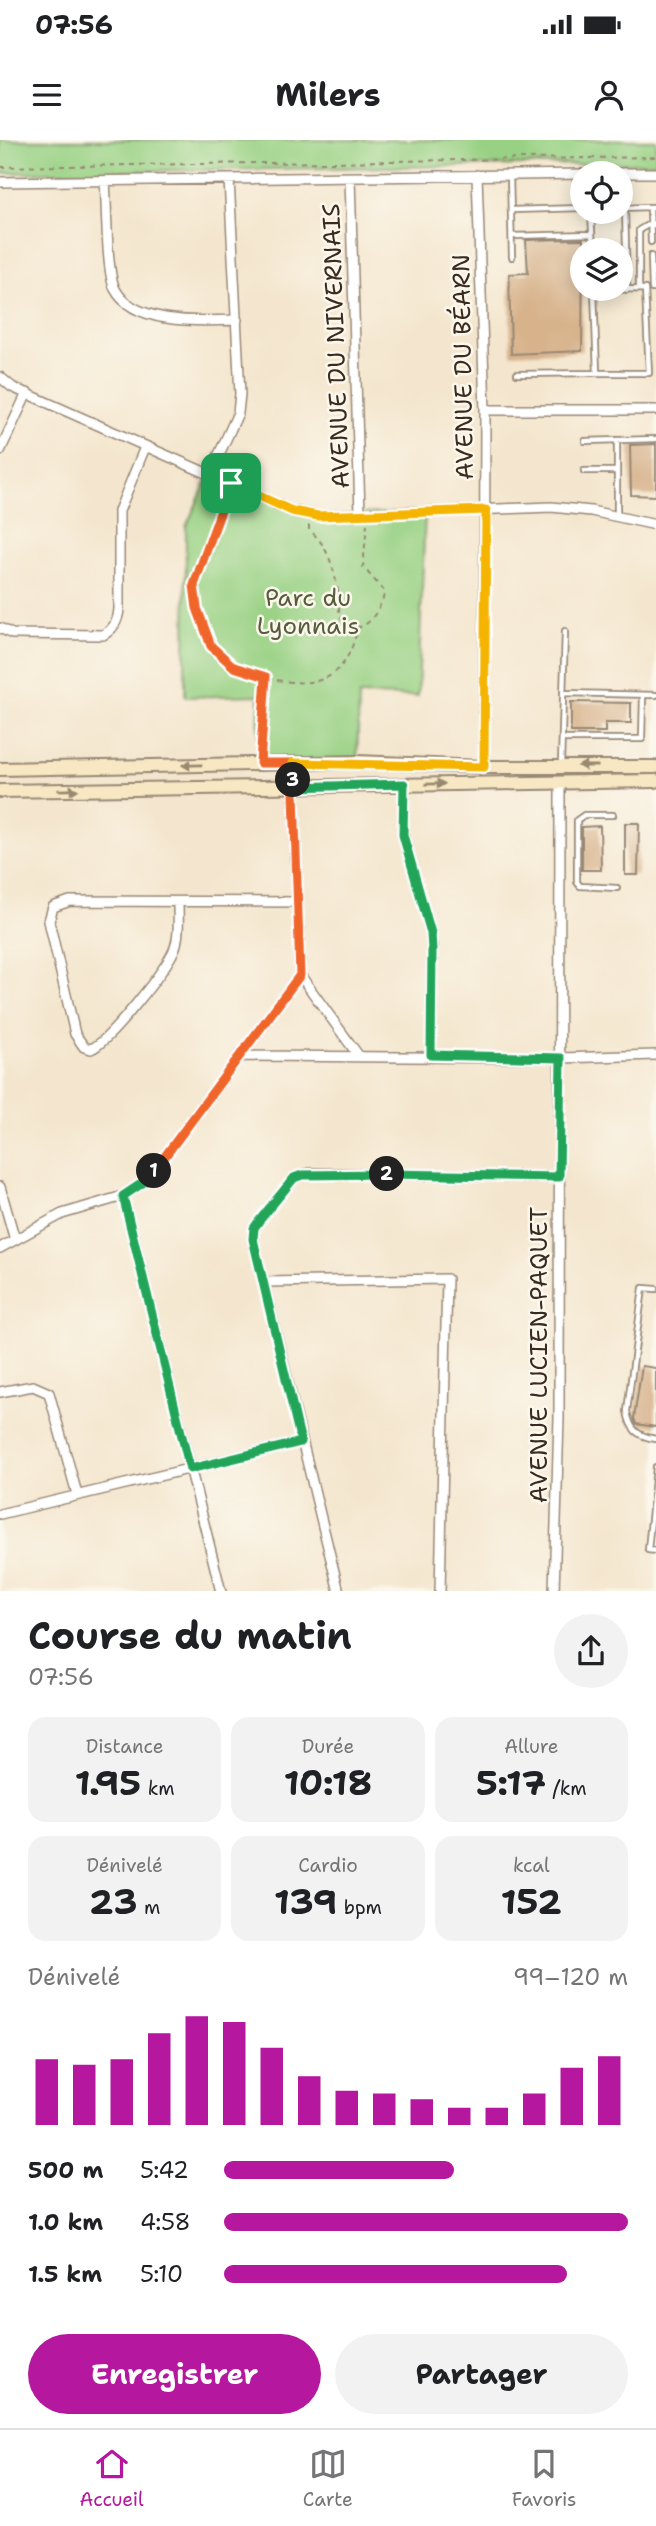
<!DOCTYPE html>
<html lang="fr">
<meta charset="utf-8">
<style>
body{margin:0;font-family:"Shantell Sans",sans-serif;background:#f2f2f2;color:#202124;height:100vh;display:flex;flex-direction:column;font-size:26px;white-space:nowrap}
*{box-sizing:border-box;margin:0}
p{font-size:23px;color:#757577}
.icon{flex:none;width:38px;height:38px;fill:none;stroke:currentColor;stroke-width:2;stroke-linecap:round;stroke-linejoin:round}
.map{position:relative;height:1451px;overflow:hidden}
.sheet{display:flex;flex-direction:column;background:#fff;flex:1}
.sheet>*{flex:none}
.buttons{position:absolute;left:570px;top:21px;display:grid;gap:14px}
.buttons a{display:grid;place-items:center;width:63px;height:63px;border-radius:50%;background:#fff;box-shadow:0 4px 18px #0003;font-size:35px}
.pin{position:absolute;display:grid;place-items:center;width:60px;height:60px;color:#fff;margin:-30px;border-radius:14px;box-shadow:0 4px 10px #0006}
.km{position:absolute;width:35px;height:35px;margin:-18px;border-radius:50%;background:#222;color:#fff;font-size:19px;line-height:35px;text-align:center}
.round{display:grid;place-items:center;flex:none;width:74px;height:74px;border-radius:37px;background:#f2f2f2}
.headline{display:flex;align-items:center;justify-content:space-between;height:119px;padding:0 28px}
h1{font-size:38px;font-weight:700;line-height:52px}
.metrics{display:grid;grid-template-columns:repeat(3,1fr);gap:10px;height:119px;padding:7px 28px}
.metrics div{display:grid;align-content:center;border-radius:18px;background:#f2f2f2;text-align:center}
.metrics b{font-size:35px;font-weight:700}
.metrics small{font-size:19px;font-weight:400}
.metrics p{font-size:19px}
.chart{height:196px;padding:14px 28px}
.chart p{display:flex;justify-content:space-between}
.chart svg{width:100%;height:126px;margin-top:7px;stroke:#b5179e;stroke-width:6}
.action{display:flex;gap:14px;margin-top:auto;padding:14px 28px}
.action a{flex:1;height:80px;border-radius:42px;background:#b5179e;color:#fff;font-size:28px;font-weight:700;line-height:80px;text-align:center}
.action a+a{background:#f2f2f2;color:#202124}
ul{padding:0 28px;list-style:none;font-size:23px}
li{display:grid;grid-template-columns:112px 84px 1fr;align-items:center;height:52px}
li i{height:18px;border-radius:9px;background:#b5179e}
.status{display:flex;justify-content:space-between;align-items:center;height:49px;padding:0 35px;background:#fff;direction:ltr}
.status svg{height:19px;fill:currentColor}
header{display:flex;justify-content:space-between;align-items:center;height:91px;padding:0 28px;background:#fff;font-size:32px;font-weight:700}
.dock{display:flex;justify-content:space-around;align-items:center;height:98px;border-top:2px solid #e0e0e0;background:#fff;font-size:19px;color:#757577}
.dock a{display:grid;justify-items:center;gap:4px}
.dock .current{color:#b5179e}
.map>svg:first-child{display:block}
.green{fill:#99d184;stroke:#6a7e51;stroke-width:2}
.building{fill:#d7b28b}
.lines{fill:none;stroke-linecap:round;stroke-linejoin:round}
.lane-casing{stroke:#988876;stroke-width:8}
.street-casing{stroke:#988876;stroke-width:12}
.secondary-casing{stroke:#988876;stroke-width:16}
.path{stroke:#988876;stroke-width:2;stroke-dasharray:5 5;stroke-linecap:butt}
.lane{stroke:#fff;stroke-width:4.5}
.street{stroke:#fff;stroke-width:9}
.secondary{stroke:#f7e8c3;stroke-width:12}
.oneway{fill:#998970}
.split-1-casing{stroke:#fff;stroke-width:14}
.split-2-casing{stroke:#fff;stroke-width:14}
.split-3-casing{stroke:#fff;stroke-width:14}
.split-4-casing{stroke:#fff;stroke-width:14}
.split-1{stroke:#f0652b;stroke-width:9}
.split-2{stroke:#22a559;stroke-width:9}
.split-3{stroke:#22a559;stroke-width:9}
.split-4{stroke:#f5b400;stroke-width:9}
.labels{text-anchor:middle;stroke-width:5;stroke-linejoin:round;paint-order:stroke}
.street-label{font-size:24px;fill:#3b2a1e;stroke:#fbf7ec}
.park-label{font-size:24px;fill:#575c3d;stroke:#fbf7ec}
</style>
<div class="status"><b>07:56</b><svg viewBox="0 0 49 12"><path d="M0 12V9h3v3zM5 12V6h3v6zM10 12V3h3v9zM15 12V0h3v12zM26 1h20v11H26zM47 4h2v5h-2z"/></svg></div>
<header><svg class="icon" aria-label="menu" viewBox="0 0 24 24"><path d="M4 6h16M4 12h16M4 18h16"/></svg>Milers<svg class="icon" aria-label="person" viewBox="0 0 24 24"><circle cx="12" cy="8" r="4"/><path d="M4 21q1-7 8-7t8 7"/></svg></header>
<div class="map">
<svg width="656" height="1452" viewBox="0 0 656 1452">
<rect width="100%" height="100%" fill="#fbf7ec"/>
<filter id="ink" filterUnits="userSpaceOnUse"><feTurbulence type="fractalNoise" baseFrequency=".0143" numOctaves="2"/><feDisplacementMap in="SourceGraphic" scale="14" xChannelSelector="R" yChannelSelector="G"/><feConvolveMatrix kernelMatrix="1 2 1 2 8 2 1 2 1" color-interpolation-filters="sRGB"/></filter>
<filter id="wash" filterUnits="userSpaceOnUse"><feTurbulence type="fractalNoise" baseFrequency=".00686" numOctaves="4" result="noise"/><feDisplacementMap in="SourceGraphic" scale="28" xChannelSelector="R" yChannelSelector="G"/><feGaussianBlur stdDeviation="1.57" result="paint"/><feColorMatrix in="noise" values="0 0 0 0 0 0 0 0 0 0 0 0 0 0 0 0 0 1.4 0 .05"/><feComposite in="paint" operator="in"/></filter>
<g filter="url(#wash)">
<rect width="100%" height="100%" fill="#f4e6ce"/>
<path class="green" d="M0,0H656V23L0,33Z
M210,334L292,371L318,376L425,371L418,556L359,555L357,622L258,623L259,555L185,557L186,387Z"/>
<g id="blocks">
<path class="building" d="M583,99L582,211L511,214L509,134L528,133L526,100Z
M656,304V356L631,355L630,305Z
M571,562L631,563V583H605V592H571Z
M625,683H639L638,735H625Z
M600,686L601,730H582V687Z
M642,1226L656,1228V1287L636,1284L634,1278Z"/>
</g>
</g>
<g filter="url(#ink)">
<use href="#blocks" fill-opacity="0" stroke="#988876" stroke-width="2"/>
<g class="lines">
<defs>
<path id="lane" d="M510,35L512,117
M621,68L650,67
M625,68L627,150
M511,70L583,68
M591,72L593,110
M512,96L592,94
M651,102L650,67H656
M651,116L652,149H656
M594,149V150L597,233H649L645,149L594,150
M639,149V90L651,83L656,86
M517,234L597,233
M585,301L656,299
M584,331H617
M617,376V300
M563,553L656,555
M563,599H642L643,555
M561,625L565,491
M613,675H584L577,680V742L580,746L617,748
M656,1149L643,1148L627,1271C630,1290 637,1296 656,1299
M656,1327L653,1360H656
M653,1360L648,1410L656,1411"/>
<path id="street" d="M621,33H656
M477,35L485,270L484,627
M350,38L360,373
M105,41C107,65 106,131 115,149C134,186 204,181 237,180
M0,42L583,34
M0,237L12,247L292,371L318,376L551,367L591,371L656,385
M485,270H656
M0,311L27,253
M210,334L238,273L240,254L229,39
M0,488L12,494L103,495C114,489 118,481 119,469V371L145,307
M404,644L403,695L431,793L432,810L431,915
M178,762C178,777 180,796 174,810C166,829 109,902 91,909L84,907L75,894L49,781L53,767L70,761L297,762
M300,835L358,915
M240,916L561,918L656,915
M0,1047L15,1100
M0,1108L62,1074L123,1056
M264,1142L447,1139L440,1452
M0,1252L33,1246L49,1253L77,1354
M0,1374L301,1302
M221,1452L123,1056L147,1040L300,835L293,623
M339,1452L253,1099L254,1088L259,1081L294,1038L310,1033L559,1037
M554,1452L559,1278L560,642"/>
<path id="secondary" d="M0,629L357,622L484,627H656
M0,651L656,641"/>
</defs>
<use href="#lane" class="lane-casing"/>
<use href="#street" class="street-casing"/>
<use href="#secondary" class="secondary-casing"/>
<path class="path" d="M0,27L656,17
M227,355L194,445L197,468L211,506L234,527L266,537L261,612
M309,385V390C329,405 335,433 339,457C340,463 338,469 340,474C341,480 345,483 350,486C368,494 381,466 385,452L363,427L367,384
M267,538C319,549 345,542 358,487"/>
<use href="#lane" class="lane"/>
<use href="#street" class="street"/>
<use href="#secondary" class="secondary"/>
</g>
<defs><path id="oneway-solid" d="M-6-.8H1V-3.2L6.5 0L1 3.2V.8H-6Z" transform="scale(1.75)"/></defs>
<g class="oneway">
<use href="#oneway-solid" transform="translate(192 625) rotate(179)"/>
<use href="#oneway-solid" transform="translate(588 626) rotate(-180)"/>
<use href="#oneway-solid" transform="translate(435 644) rotate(-1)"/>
<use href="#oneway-solid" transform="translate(68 650) rotate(-1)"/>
</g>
</g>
<g class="lines" filter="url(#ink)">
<defs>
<path id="split-1" d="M154,1031L300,835L293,623H260L266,537L234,527L211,506L197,468L194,445L231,343"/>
<path id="split-2" d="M154,1031L147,1040L123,1056L190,1329L301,1302L253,1099L254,1088L259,1081L294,1038L302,1035L387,1034"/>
<path id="split-3" d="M293,640V647L404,644L403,695L431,793L432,810L431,915L561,918L559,1037L387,1034"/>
<path id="split-4" d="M231,343L292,371L318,376L486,370L484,627L293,623V640"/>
</defs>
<use href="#split-1" class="split-1-casing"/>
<use href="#split-2" class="split-2-casing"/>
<use href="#split-3" class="split-3-casing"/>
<use href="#split-4" class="split-4-casing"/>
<use href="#split-1" class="split-1"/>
<use href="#split-2" class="split-2"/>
<use href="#split-3" class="split-3"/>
<use href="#split-4" class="split-4"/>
</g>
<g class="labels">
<g class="street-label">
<text transform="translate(336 206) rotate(-92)" y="8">AVENUE DU NIVERNAIS</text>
<text transform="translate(463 227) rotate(-91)" y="8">AVENUE DU BÉARN</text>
<text transform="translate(539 1215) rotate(-90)" y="8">AVENUE LUCIEN-PAQUET</text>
</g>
<g class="park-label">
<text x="308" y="466">Parc du<tspan x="308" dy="28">Lyonnais</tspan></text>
</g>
</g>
</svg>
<div class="buttons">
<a><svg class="icon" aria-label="locate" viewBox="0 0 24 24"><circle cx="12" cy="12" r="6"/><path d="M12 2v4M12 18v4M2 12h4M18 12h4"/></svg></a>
<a><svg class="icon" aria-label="layers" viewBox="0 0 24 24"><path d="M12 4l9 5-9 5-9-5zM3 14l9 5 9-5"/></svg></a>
</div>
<div class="pin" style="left:231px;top:343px;background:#1e9e55"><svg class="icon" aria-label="arrive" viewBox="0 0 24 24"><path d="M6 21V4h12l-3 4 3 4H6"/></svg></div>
<b class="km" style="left:154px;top:1031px">1</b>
<b class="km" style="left:387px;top:1034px">2</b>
<b class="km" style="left:293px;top:640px">3</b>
</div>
<section class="sheet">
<div class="headline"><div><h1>Course du matin</h1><p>07:56</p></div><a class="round"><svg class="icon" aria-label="share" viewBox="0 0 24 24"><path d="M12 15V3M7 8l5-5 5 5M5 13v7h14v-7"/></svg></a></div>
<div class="metrics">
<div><p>Distance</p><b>1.95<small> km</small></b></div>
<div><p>Durée</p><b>10:18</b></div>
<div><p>Allure</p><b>5:17<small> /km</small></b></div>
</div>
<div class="metrics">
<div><p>Dénivelé</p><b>23<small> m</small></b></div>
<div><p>Cardio</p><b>139<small> bpm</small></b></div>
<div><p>kcal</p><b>152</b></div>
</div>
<div class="chart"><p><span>Dénivelé</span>99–120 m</p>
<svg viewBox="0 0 160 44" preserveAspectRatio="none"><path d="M5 44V21M15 44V23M25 44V21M35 44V12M45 44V6M55 44V8M65 44V17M75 44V27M85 44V32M95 44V33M105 44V35M115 44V38M125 44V38M135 44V33M145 44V24M155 44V20"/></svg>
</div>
<ul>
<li><b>500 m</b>5:42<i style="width:57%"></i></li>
<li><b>1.0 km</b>4:58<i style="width:100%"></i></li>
<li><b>1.5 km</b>5:10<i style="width:85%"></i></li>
</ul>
<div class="action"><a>Enregistrer</a><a>Partager</a></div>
</section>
<nav class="dock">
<a class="current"><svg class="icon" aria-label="home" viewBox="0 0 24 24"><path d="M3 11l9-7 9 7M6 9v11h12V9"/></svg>Accueil</a>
<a><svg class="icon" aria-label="map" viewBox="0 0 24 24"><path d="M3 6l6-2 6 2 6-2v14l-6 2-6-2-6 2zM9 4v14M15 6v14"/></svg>Carte</a>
<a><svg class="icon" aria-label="saved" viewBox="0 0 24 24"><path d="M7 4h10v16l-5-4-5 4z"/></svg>Favoris</a>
</nav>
